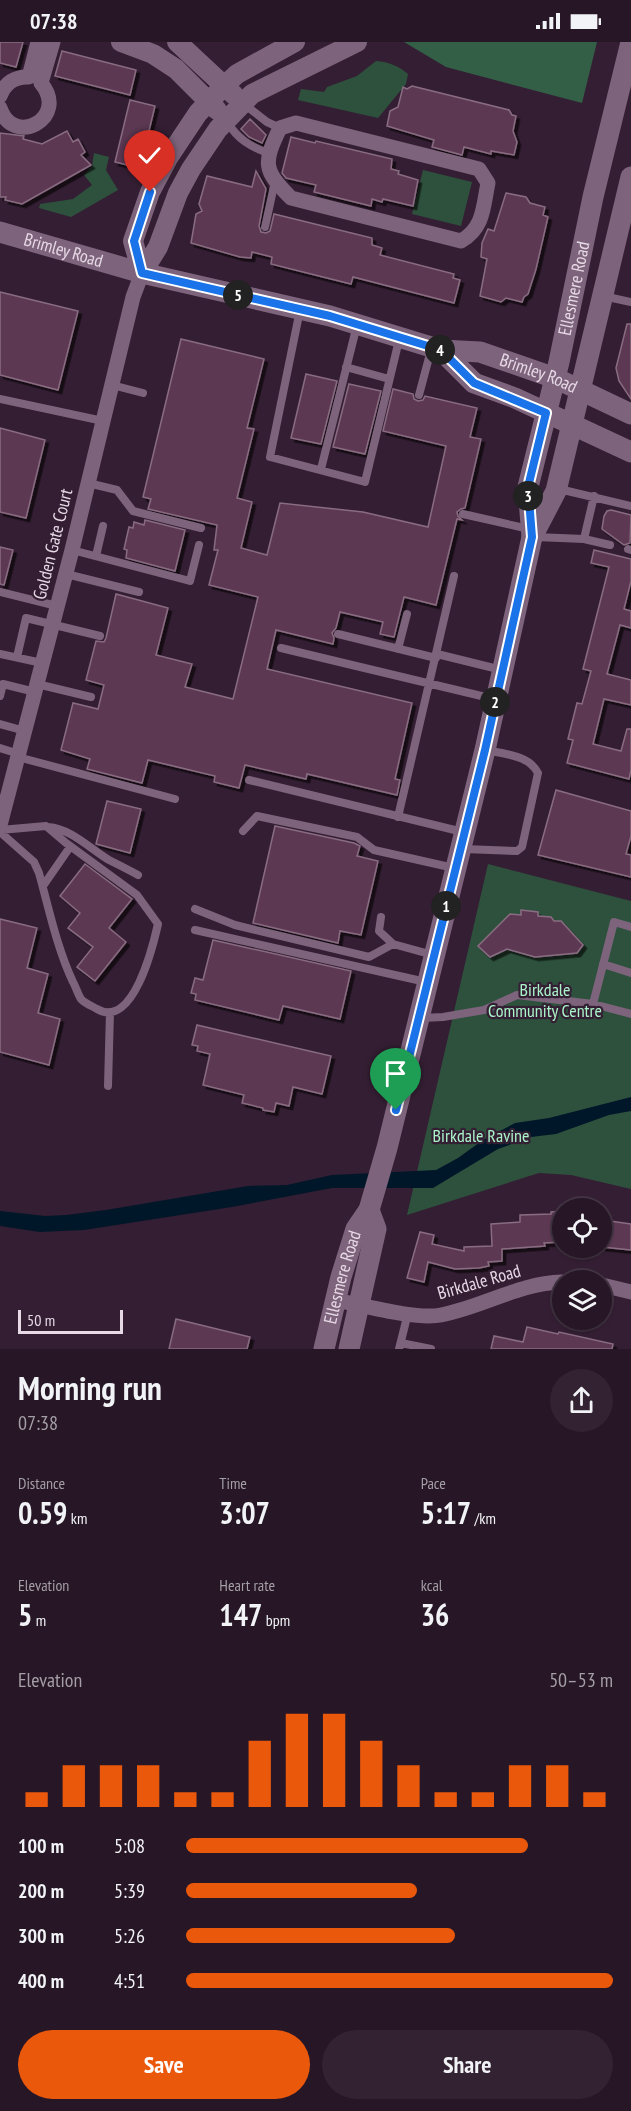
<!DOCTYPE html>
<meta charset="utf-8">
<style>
body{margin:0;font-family:"PT Sans Narrow",sans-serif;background:#332332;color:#f1f3f6;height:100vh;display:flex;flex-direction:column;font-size:22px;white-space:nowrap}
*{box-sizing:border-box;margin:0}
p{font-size:20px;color:#a49fa7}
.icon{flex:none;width:33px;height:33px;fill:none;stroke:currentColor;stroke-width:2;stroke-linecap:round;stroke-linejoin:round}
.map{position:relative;height:1307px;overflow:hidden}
.sheet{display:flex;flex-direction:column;background:#271626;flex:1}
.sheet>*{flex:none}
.controls{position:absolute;left:552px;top:1156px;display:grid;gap:12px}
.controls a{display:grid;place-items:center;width:60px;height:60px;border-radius:50%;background:#271626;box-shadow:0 2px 4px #0004,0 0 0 2px #433543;font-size:30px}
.scale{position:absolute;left:18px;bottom:15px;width:105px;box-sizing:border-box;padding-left:6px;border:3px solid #e7d9e6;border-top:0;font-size:16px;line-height:21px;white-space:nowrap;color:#e7d9e6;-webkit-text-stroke:4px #341e33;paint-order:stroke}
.pin{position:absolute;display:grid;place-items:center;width:51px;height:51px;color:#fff;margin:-62px -26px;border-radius:50% 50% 50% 0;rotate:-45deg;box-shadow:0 0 6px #0007}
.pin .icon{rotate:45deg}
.km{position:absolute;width:30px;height:30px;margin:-15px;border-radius:50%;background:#222;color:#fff;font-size:16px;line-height:30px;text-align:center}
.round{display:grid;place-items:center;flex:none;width:63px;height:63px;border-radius:32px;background:#332332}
.summary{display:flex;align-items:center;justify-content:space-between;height:102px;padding:0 18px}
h1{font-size:33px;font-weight:700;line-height:45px}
.figures{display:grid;grid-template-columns:repeat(3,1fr);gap:9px;height:102px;padding:6px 18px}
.figures div{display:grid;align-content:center}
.figures b{font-size:30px;font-weight:700}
.figures small{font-size:16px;font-weight:400}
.figures p{font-size:16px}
.chart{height:168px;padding:12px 18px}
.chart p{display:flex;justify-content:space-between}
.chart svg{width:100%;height:108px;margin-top:6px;stroke:#ea580c;stroke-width:6}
.action{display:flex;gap:12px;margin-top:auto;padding:12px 18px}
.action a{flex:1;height:69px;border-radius:36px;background:#ea580c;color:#fff;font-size:24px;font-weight:700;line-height:69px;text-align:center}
.action a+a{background:#332332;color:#f1f3f6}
ul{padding:0 18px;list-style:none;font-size:20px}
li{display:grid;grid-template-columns:96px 72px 1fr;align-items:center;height:45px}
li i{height:15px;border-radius:8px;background:#ea580c}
.status{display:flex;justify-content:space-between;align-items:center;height:42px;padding:0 30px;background:#271626;direction:ltr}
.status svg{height:16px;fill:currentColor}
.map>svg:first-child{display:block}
.green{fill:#2e513d}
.forest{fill:#335f47}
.water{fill:#001729}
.building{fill:#5c3953;stroke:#896c81;stroke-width:1.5;filter:url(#shadow)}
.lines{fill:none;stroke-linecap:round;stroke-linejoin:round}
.service{stroke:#7d647c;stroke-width:8}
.minor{stroke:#7d647c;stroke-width:15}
.tertiary{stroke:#7d647c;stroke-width:20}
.secondary{stroke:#7d647c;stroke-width:21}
.route-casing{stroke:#fff;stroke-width:12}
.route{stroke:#1a73e8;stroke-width:8}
.labels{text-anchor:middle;stroke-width:4.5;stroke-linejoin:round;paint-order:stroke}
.street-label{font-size:18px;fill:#e7d9e6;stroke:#341e33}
.park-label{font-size:18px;fill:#aaf4c9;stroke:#341e33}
</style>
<div class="status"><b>07:38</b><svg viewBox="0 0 49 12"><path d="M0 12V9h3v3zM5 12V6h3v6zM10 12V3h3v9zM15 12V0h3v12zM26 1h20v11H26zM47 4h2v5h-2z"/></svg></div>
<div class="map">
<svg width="631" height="1307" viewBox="0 0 631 1307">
<defs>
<filter id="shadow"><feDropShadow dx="3.5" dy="3.5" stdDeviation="0" flood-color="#0009"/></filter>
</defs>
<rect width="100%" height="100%" fill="#341e33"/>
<path class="green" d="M376,19C389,20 399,24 408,32L406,42L378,76L298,58L301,47L324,50L327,45L357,34Z
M94,111L109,115L106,128L118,148L71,175L39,166L40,162L73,157L92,143L84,133L92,124Z
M423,128L472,140L461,184L412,172Z
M488,822L631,859V1147L571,1133L539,1131L407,1173Z"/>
<path class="forest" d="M404,0H597L582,61L446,25Z"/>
<path class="water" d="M631,1055V1069L609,1073L556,1092L531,1095L498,1107L433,1146H332L232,1165L84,1188L40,1190L0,1184V1169L45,1174L66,1173L106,1168L248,1144L287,1143L332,1133L436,1128L458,1116L483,1098L515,1081L549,1076Z"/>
<path class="building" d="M0,0H23L16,25L0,21Z
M62,9L136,28L130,53L55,34Z
M412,44L509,68L512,73L516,74L513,89L517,100L514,113L491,109V112L464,105L462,113L432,105L434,98L387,84L390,69L398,65L403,45L407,47Z
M130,58L155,64L140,126L115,120Z
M250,77L266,93L262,101L249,95L241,87Z
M67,89L73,100L78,97L85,110L81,113L91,123L22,162L5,158L6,155H0V91L24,94L23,97L42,102Z
M291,95L315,101L316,99L392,117L391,127L399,129L398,132L418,138L413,164L383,157L382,160L372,157L371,164L314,150L316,143L286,136L282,131Z
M256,129L266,147L259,184L261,190L266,191L270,189L274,172L372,196V203L382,206L380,213L454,232L453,236L460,238L454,261L353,235L351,242L271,222L272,215L252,210L251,216L240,215L191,201L196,172L202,169L199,162L207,134L252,145Z
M506,151L526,155L530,161L545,165L543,173L548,175L536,227L528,252L524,255L522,260L506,256L501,260L480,254L487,217L481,215L482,201L488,187L494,189Z
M0,250L78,269L58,348L0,333Z
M627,282H631V357L619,339L616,326Z
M181,297L264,317L247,386L254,387L237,456L252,460L241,506L267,513L280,461L363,470L428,485L446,404L383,389L393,347L413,352L414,357L418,359L423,358L425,354L477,366L470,395L481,397L465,466L461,467L457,470L458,474L462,478L457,477L436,563L404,555L394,595L380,592L383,580L340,570L336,586L332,591L334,596L333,602L276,588L267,627L412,661L395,737L400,738L397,753L307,732L306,737L245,723L239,746L214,740L215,734L148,718L142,741L87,727L90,717L61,708L73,661L98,667L104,643L86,638L96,599L104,600L106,596L116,552L168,566L156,613L192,622L185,645L233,657L258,555L209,543L218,508H214L217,483L148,467L151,457L143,455Z
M306,332L337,339L321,402L291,396Z
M349,342L381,349L365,412L333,405Z
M0,386L45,398L26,476L0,470Z
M611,468L631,473L630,501L624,503L602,487L604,474L607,469Z
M145,478L185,488L175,529L126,516L127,508L124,507L129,485L133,486L134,480L144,483Z
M0,505L13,508L4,543L0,542Z
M594,508L631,517V539L624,567L631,569V586L620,583L607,632L631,638V663L604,657L593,702L621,709L627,687H631V728L629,737L567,721L573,698L568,697L577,661L582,662L591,629L583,627L609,525L591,521Z
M556,748L631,769V794L626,812L631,813V835L538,813Z
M107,759L141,767L130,811L96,802Z
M275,784L354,801L360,804L357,814L378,819L361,893L340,889L338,901L253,881Z
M85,822L132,857L109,886L126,900L95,939L77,925L93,905L68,886L80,871L60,854Z
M521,868L538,870V874L551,875L554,879H561L583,903L577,911L535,915L507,907L490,915L478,904L510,872L521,873Z
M0,877L37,886L27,926L48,932L38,971L60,977L49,1023L0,1010Z
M213,898L351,929L340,977L283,964L279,978L195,958L196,952L191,951L195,936L203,938Z
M197,983L331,1014L322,1052L293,1045L289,1064L276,1061L274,1070L263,1068V1066L242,1061L244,1053L203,1043L210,1012L197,1009L198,1004L192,1003Z
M562,1169V1200L544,1201L545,1204L502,1207V1219L488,1220L489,1224L479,1226L455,1227L428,1220L424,1240L407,1236L420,1190L434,1193L432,1202L464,1209V1205L492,1204L491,1182L520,1180V1173L551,1172V1170Z
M610,1179L631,1182V1208L602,1205V1188L608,1189Z
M176,1277L250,1295L247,1307H169Z
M527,1285L558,1292L559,1290L613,1302L612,1307H491L494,1294L523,1300Z"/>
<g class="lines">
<path class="service" d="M244,62L267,80L280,86
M227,80C238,97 249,104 268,111
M265,185L275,139
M603,254L631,260
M300,268L270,415L365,440L399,298
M346,325L389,337
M112,343L143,351
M419,353L431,308
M0,357L103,379
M321,427L357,283
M88,441L117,448L133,469L201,486
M559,447L631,464
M463,472L529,487
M536,495L584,497L594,454
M584,497L610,503
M628,507L631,508
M72,508L190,539L199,503
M96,514L103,484
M66,532L139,550
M0,550L57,564
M338,592L436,616
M281,606L494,657
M398,607L407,572
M0,612L42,621
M437,612L502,628
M17,615L26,576L100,594
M37,642L91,655
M0,654L3,642L35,650
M0,682L25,689
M0,706L19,712
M18,715L175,757
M249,738L463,790
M398,775L454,534
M48,785C72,787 89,806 109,818C119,823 129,828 138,833
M0,788L46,784L66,801L137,853L158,882C153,904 133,988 97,967C92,964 84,961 81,957C78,953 76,945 73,940C57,906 49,867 39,831L34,820L0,790
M243,789L257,774L357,795L374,808L454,826
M464,807L517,809L522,805L538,731C529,713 504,712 486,708
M43,844L70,805
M195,867L235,883L369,915L393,902
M381,875L379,889L393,902L433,913
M195,888L426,940
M603,922L631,931
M593,962L614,880L631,885
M422,976L443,975L484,968L517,953L593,962L631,972
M108,1044L110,970
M401,1301L431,1307
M399,1307L408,1271"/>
<path class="minor" d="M0,54C5,41 15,34 29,35L38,0
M0,66C13,106 70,76 41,41L53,0
M296,81L479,127L488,141C483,165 484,186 461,199L291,156C263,128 263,121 280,86Z
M0,783L72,508L133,255L142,231
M602,1243L631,1250
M335,1258C362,1263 416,1278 441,1273C482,1265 520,1241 562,1240"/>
<path class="tertiary" d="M121,0L153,12L176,27L217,68
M177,0L234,53
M142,231L158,205L178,151L191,127L218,87L252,52L357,0
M142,231L133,199L150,150L168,116L198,71L224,44L237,32L295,0"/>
<g class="secondary">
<path id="s1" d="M0,190L142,231L330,274L441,308L480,310L555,336L631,372"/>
<path d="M441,308L474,341L515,356L631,410"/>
<path id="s2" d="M532,495L528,445L559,320L593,155L631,0"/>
<path id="s3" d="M324,1307L341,1235L356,1187L369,1168L387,1106L485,708L532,495L556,449L631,135"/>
<path d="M349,1307L376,1187L369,1168"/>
</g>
</g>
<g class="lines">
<defs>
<path id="route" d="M150,150L134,199L142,231L330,274L441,308L474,341L546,371L528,445L532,495L485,708L396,1068"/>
</defs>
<use href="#route" class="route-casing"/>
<use href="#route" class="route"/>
</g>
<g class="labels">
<g class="street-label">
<text dy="6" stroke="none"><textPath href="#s1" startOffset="66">Brimley Road</textPath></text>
<text dy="6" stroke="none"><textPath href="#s2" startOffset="254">Ellesmere Road</textPath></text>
<text dy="6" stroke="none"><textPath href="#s1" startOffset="558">Brimley Road</textPath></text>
<text transform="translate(53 502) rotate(-76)" y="6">Golden Gate Court</text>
<text dy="6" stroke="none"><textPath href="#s3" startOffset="74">Ellesmere Road</textPath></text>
<text transform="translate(479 1240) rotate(-16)" y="6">Birkdale Road</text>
</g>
<g class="park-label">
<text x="545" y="954">Birkdale<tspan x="545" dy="21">Community Centre</tspan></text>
<text x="481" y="1100">Birkdale Ravine</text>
</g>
</g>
</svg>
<div class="controls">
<a><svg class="icon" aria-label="locate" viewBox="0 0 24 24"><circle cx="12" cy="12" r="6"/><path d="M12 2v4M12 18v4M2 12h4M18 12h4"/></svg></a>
<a><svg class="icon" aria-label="layers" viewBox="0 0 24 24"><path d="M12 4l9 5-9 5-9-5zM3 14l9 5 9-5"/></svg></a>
</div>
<div class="scale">50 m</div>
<div class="pin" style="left:396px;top:1068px;background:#1e9e55"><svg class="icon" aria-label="arrive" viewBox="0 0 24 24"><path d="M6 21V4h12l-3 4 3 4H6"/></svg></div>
<div class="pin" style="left:150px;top:150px;background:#d93025"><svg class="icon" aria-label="check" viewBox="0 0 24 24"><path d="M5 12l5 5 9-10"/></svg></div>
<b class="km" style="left:446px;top:864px">1</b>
<b class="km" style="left:495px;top:660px">2</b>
<b class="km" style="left:528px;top:454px">3</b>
<b class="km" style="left:440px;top:308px">4</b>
<b class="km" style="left:238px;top:253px">5</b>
</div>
<section class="sheet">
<div class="summary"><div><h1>Morning run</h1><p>07:38</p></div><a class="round"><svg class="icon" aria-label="share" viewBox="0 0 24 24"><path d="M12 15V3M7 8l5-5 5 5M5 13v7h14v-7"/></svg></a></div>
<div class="figures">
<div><p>Distance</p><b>0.59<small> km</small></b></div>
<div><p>Time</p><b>3:07</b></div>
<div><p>Pace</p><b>5:17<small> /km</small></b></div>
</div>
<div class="figures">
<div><p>Elevation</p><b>5<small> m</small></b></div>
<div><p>Heart rate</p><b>147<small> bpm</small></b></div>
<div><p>kcal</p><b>36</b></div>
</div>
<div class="chart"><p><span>Elevation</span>50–53 m</p>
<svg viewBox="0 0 160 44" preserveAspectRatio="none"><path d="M5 44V38M15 44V27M25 44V27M35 44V27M45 44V38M55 44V38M65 44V17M75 44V6M85 44V6M95 44V17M105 44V27M115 44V38M125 44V38M135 44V27M145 44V27M155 44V38"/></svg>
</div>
<ul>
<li><b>100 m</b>5:08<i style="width:80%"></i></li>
<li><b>200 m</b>5:39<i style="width:54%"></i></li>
<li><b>300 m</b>5:26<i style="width:63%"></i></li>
<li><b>400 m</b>4:51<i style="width:100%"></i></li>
</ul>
<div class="action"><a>Save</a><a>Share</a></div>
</section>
